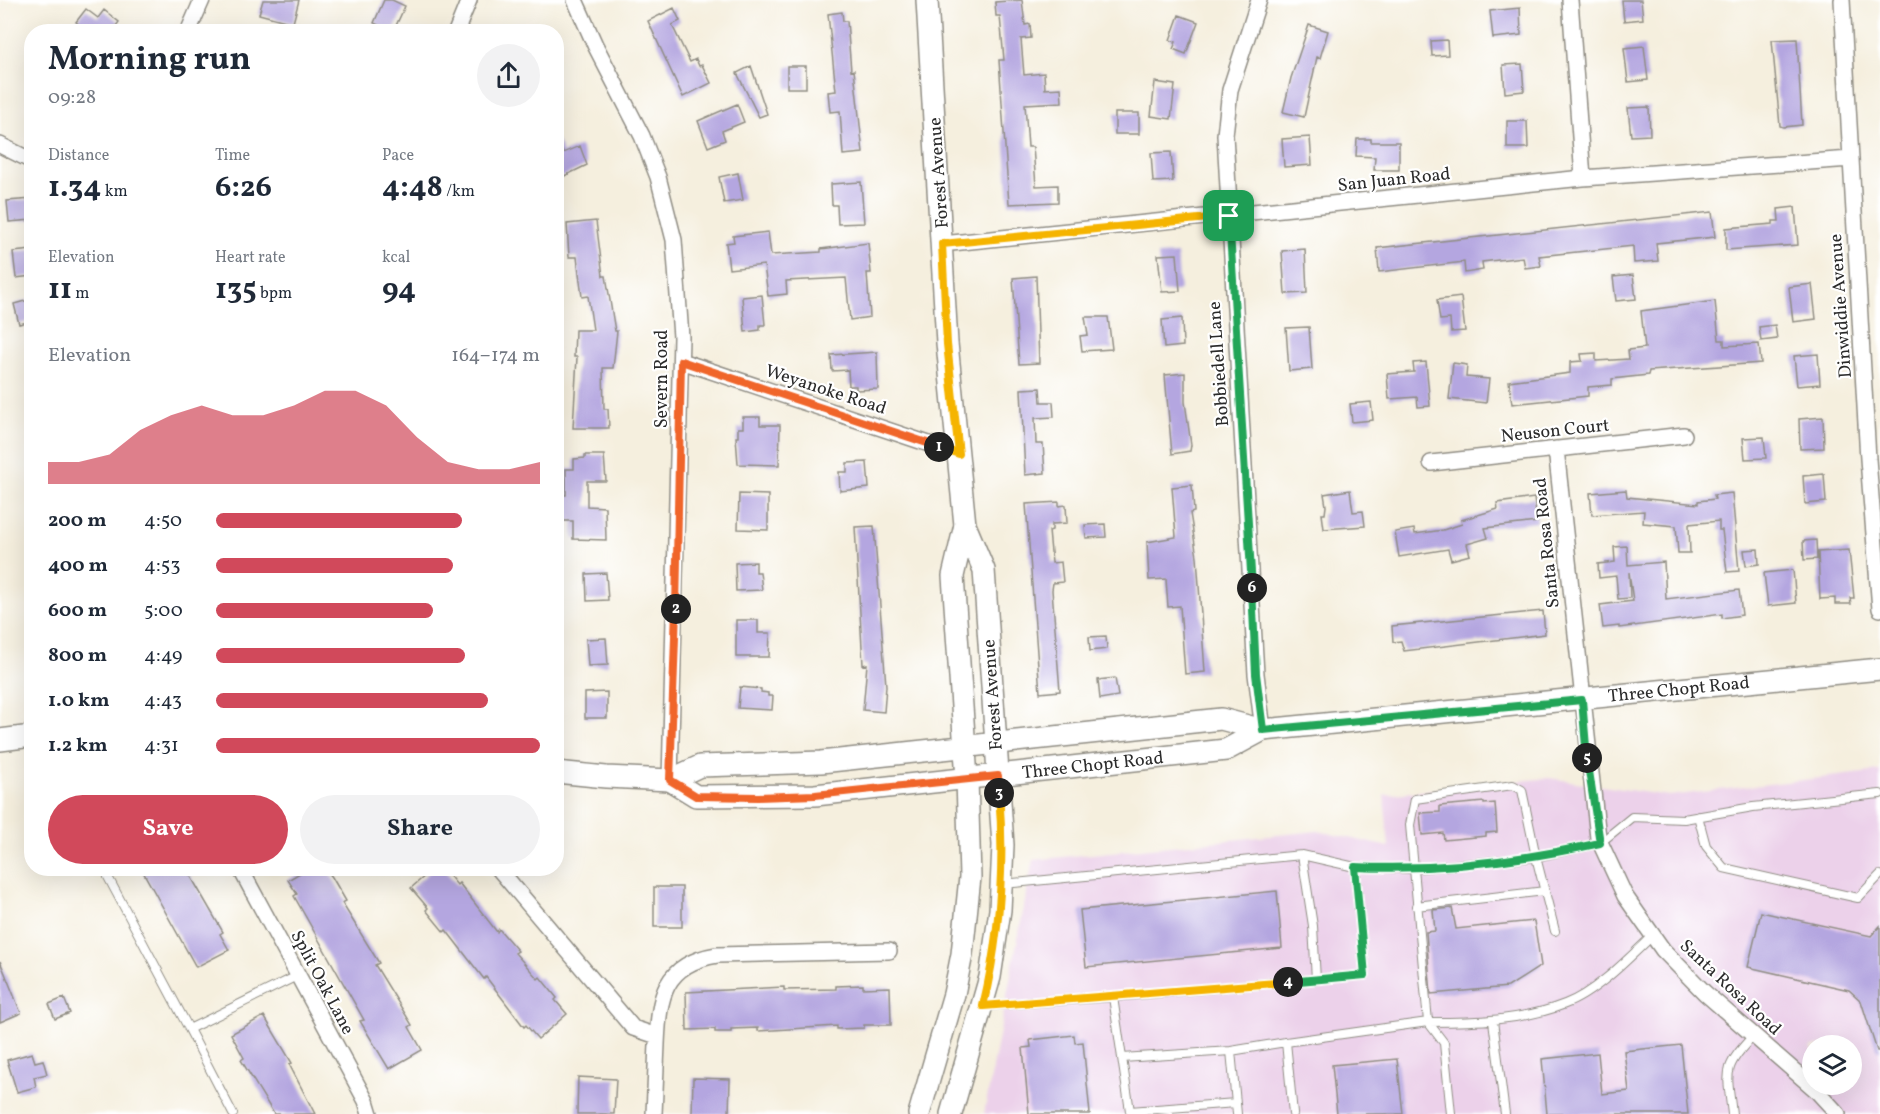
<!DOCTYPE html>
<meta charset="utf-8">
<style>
body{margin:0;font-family:Vollkorn,serif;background:#f2f2f3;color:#1f2937;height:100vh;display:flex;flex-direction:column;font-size:22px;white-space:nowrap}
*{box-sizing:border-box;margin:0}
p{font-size:20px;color:#747a83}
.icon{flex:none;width:33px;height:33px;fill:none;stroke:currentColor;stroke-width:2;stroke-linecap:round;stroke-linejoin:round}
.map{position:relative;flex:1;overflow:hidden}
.sheet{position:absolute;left:24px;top:24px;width:540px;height:852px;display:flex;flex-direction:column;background:#fff;border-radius:24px;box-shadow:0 6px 24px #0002}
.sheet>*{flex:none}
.buttons{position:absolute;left:1802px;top:1035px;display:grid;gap:12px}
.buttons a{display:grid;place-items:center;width:60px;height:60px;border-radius:50%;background:#fff;box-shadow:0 6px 24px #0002;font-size:30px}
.pin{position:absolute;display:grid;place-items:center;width:51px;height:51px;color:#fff;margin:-26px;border-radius:12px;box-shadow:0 3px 9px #0006}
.km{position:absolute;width:30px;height:30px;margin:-15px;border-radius:50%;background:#222;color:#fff;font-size:16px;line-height:30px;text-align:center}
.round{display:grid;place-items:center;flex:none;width:63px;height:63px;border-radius:32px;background:#f2f2f3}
.headline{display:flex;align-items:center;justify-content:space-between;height:102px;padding:0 24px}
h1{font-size:33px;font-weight:700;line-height:45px}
.figures{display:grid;grid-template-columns:repeat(3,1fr);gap:9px;height:102px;padding:6px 24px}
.figures div{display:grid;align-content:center}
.figures b{font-size:30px;font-weight:700}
.figures small{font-size:16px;font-weight:400}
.figures p{font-size:16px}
.chart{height:168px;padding:12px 24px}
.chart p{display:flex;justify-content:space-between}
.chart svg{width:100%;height:108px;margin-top:6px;fill:#d1495b;opacity:.7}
.button{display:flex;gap:12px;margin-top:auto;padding:12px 24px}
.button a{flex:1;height:69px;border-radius:36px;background:#d1495b;color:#fff;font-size:24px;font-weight:700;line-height:69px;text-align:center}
.button a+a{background:#f2f2f3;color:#1f2937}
ul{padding:0 24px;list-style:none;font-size:20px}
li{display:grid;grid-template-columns:96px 72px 1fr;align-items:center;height:45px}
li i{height:15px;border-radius:8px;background:#d1495b}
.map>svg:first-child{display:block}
.built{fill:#ecd1ea;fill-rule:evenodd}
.building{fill:#b4a6e0}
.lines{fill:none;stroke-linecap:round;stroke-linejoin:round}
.lane-casing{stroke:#908d84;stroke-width:10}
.street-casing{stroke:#908d84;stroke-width:18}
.secondary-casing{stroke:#908d84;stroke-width:24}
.lane{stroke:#fff;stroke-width:8}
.street{stroke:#fff;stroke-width:15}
.secondary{stroke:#fff;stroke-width:21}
.split-1-casing{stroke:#fff;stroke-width:12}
.split-2-casing{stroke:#fff;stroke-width:12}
.split-3-casing{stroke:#fff;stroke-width:12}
.split-4-casing{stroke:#fff;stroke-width:12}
.split-5-casing{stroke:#fff;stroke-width:12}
.split-6-casing{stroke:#fff;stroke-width:12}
.split-7-casing{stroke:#fff;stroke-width:12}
.split-1{stroke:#f5b400;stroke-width:8}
.split-2{stroke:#f0652b;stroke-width:8}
.split-3{stroke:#f0652b;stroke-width:8}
.split-4{stroke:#f5b400;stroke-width:8}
.split-5{stroke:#22a559;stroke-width:8}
.split-6{stroke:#22a559;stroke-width:8}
.split-7{stroke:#22a559;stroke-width:8}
.labels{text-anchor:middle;stroke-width:4.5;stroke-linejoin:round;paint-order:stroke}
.street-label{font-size:18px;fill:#2b2b2b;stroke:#fff}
</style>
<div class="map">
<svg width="1880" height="1114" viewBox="0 0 1880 1114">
<rect width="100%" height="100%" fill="#fff"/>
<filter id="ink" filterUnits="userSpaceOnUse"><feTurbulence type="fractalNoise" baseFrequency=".0167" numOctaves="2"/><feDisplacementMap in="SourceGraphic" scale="12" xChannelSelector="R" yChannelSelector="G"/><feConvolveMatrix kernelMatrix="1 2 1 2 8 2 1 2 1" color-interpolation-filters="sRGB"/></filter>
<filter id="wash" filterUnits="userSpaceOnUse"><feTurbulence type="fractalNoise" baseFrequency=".008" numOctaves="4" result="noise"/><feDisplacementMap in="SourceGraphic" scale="24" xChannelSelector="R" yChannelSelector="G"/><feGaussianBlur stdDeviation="1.35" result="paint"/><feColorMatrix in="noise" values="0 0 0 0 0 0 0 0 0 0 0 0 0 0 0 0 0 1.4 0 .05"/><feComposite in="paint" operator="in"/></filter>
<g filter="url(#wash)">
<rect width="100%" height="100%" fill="#f5efde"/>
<path class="built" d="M1880,771V1114H984L1033,860L1318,831L1389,847L1384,795L1549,778L1669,796ZM1812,1046H1851V1084H1812Z"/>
<g id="blocks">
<path class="building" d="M263,0H299L293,23L259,14Z
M384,0H392L405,6L393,32L374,23Z
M1022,0L1025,25L1030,24L1031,38L1021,39L1024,75L1044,73L1045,89L1061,88L1062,102L1025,104L1028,147H1033L1036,186L1058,185V202L1009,204L999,60H1004L1000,16H996L995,2Z
M1622,0H1641L1643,19L1624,21Z
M674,8L680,21L672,25L690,62L696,59L699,66L702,65L711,83L683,97L648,21Z
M1520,8L1521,35L1493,38L1490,11Z
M86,9L98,18L104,10L119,22L113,30L115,32H88L76,22Z
M842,12L843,21H847L851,71L854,70L863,153L843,155L840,111L830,112L828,92L836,91L828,14Z
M1179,15L1198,22L1186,54L1173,49L1176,42L1170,40Z
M1309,25L1328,31L1320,58L1317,57L1304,117L1283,112L1291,78Z
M1797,39L1802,125L1783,127L1780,126L1772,40Z
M1447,40L1448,55L1432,56L1431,41Z
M1644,46L1648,80L1628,82L1624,48Z
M1522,64L1524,91L1505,93L1503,65Z
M751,66L767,114L759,117L737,73Z
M787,66H806V88H787Z
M1155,82L1175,85L1171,119L1151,116Z
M737,104L744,122L722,131L725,140L708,147L698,121Z
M1649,107L1650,135L1631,136L1628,108Z
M1115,113H1139V134H1115Z
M1507,121H1527L1528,148H1507Z
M1310,137L1312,165L1284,167L1282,139Z
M556,138L563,153L580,146L587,165L556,180Z
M1357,139H1371V142H1399V170H1374L1375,157L1356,156Z
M1171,152L1173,181L1153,182L1151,153Z
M738,173L743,200L724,203L719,177Z
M861,182L864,223L838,224L837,205H832L831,184Z
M32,199V220L9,222L7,201Z
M1795,207L1798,245L1726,250V228L1773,224V221H1779L1778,209Z
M1712,212L1715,237L1656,243L1658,261L1634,263L1633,246L1539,256L1541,266L1525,268L1523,257L1482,262L1483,270L1465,273L1464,262L1379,272L1377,248Z
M596,221L603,276H606L615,331H617L613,368H603L604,409H608L609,428H573L577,357H574L575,330H593L588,296L582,297L577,257H569L567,224Z
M768,232L771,255L821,252V249L868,243L871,273H867L870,317L850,320L846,278L786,281L787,294L768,296L764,265L729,269L726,243L734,242L733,236Z
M1305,249L1307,293L1285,294L1282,251Z
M32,250V276L16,278L13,252Z
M1177,254L1180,291L1162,292L1158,255Z
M1633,275L1636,299L1616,301L1613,277Z
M1036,276L1039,363L1019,364L1013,278Z
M1812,284L1816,319L1793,322L1789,287Z
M762,295L765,325H760V330L745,332L742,297Z
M1461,297L1465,331L1451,332L1450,319L1440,320L1437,300Z
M32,299V321L19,324L14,304Z
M1715,301L1719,340H1724V346L1759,344L1761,363L1649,371L1648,375L1612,379V385L1588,387V396L1512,404L1509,381L1570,373V362L1582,361L1581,354L1596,353V361L1629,359L1628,350L1645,348L1641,311Z
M1085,317H1108L1112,349L1082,351L1080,336L1088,335Z
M1182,318L1183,346L1164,348L1162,320Z
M1775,325L1777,339L1761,341L1759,327Z
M1309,327L1312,369L1289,371L1286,328Z
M877,352L878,389L856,390V386H849L848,370L832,371L831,355Z
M1818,354L1820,384L1797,386L1794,356Z
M1426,362L1430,406L1418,407L1417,397L1389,399L1387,374L1414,372L1413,363Z
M1453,363L1467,365L1466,377L1489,379L1486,403L1449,399Z
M1185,373V402L1191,445L1190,451L1172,454L1165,375Z
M1040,388L1041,402H1053L1054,417L1035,418L1036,444H1043L1045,473L1025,475L1021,389Z
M1371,402L1373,420L1352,422L1350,404Z
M743,417H760V425H780L779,465L738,464L736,437H738V428H743Z
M1823,417L1824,448L1800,449L1799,419Z
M1764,437L1766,458L1745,459L1743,438Z
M585,455H604L606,481H587V506L605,507L606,540L573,539V521H556V495H566V469H574V459L585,458Z
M867,462L869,488L840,491L839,472H847V463Z
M1824,474L1826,502L1805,504L1803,476Z
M1192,485L1194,512L1190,513L1197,557L1205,672L1185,674L1180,606L1168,607L1166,579L1149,580L1147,542L1176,537L1172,487Z
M1350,490L1353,512L1363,511L1365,526L1324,529L1322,514H1325L1326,506L1324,494Z
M1626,490L1627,497L1698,504V501L1715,499L1714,495L1732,493L1739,571L1727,572L1722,530H1719V521L1689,524L1690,553H1678L1676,526L1643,523L1644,511L1592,515L1590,493Z
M739,494L768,495V530L738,529Z
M1534,498L1537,522L1485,528L1488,538L1467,544L1470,555L1451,560L1448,549L1399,557L1395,532L1414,529L1415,534L1443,530L1462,524L1461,520L1498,509L1497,503Z
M1059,502V506L1066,505L1067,523L1052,524V530L1049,531L1052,563L1061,562L1063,582L1053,583L1052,590L1060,691L1040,693L1026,504Z
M1105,524L1106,537L1086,538L1085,525Z
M874,526L886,686L884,712L863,710L867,664L863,665L855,527Z
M1816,540L1817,559L1804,560L1803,541Z
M1627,546L1628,565L1664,562L1666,599L1739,590L1742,615L1722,618V614L1619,628V626L1603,628L1600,605L1633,601L1629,572L1630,598L1618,599L1616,576L1599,578L1598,564L1615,562L1614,547Z
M1758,549L1759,564L1746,566L1744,550Z
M1849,550L1854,598H1850L1851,604H1835V598L1820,599L1818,552Z
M756,562V572H760L762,590L736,591L735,563Z
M1793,570L1796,603L1768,606L1764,573Z
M606,573L608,600L587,601L586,574Z
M1543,611L1545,634L1404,651L1401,641L1393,642L1392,626Z
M736,620H758V633H770L769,657H736Z
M1106,636L1107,649L1090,651L1089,637Z
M606,638L608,665L588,666L586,639Z
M1115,678L1118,696L1100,699L1098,680Z
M740,687L761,689V692L768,693V696H773L772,710L738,708Z
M607,692V718H585V693Z
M1484,802V804L1495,803L1497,832L1486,833V836L1444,840L1443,833L1422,835L1420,813L1440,812V806Z
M141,868H186L223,932L220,934L229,950L196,967Z
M308,868H325L332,877L346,901L342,903L379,963L375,965L412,1025L409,1027L422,1050L389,1069L360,1021L364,1020L294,896L297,894L288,880Z
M434,868H443L457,885L459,883L497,932L499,929L518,951L515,953L538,979L540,977L557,998L555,1000L567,1014L538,1039L526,1025L524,1027L486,977L484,979L446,930L444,932L426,910L428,908L411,888Z
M654,887H682V927H654Z
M1277,891L1282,948L1086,967L1080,910Z
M1452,908L1456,929L1534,921L1541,966L1508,987L1431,994L1426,932L1435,931L1433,910Z
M1761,912L1871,936L1880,926V1051H1877L1861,1001L1849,990L1748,967Z
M0,961L21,1013L0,1022Z
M863,985V988L890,987L891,1025H864V1028L837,1029V1026L758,1031V1028L731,1029V1032H715V1029L687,1030L686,992L784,987V990L836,989V986Z
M64,998L70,1013L55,1019L49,1004Z
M264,1016L292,1063L289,1064L315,1114H274L241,1060L244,1058L231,1034Z
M1074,1035L1075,1043L1083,1042L1090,1114H1029L1023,1048L1031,1047L1030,1040Z
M1681,1045L1688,1114H1547L1542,1059L1598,1053L1602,1094L1629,1091L1624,1051Z
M32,1053L35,1062L43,1060L47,1074L34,1077L36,1087L17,1092L7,1060Z
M1397,1059L1403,1114H1337L1332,1065Z
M578,1077L616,1079L614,1114H577Z
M693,1078L730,1079L729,1114H692Z"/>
</g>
</g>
<g filter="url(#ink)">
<use href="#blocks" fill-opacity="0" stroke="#908d84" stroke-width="1.5"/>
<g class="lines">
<defs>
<path id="lane" d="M1698,816L1706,846L1724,868L1858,898L1880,875
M1302,855L1313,926L1316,980
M108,877L189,1029
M1003,884L1302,855L1355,867
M1416,906L1545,891
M1113,997L1365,975L1355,867L1413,869L1536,857L1600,843L1632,817L1684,819L1753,807L1880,794
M985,1006L1113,997L1122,1058L1231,1051L1237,1114
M1493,1021L1505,1114
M1428,1022C1474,1022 1522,1021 1565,1004C1595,993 1629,958 1652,936
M1428,1022L1444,1043L1451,1114
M1231,1051L1286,1042
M1122,1058L1130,1111L1236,1103
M233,1114L189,1029L297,976
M1293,1114L1286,1042L1428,1022L1410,825L1415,799L1513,785L1522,790L1536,857L1555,931
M1732,1114C1727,1071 1722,1068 1754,1035"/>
<path id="street" d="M575,0L595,45L642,136L658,177L674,240L681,337L670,780
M1259,0L1230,90L1225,135L1256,674L1263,730
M1570,0L1583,178
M1842,0L1868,459L1880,609
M188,32L202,0
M456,32L469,0
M0,145L32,161
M942,244L1583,178L1851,159
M681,361L959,454
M1556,449L1598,838L1625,896L1663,950L1705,993L1815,1089L1838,1114
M1431,463L1684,435
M240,868L366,1101L370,1114
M498,868L633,1028L657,1036
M654,1114C655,1091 656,1067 657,1044C659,997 663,964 717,955L889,951"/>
<g id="secondary">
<path d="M0,740L32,736"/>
<path id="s1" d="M556,772L606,777L670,780L700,766L821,762L1221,719L1263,730L1880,669"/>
<path id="s2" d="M670,780L696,796L815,795L1226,750L1263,730"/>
<path d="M919,1114L954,994L962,954L970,877L967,779L953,576L965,525L947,343L927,0"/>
<path d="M951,1114L990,977L1000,910L1003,845L984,570L965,525"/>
</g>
</defs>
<use href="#lane" class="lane-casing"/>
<use href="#street" class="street-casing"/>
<use href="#secondary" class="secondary-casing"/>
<use href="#lane" class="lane"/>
<use href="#street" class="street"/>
<use href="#secondary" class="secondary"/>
</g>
</g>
<g class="lines" filter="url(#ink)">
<defs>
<path id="split-1" d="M939,447L959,454L947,344L942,244L1229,216"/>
<path id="split-2" d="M676,609L681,361L939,447"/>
<path id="split-3" d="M676,609L670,780L696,796L758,797L815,795L998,776L999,793"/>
<path id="split-4" d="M999,793C1005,865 1000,935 983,1006L1288,982"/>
<path id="split-5" d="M1288,982L1365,975L1355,867C1438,871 1520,861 1600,843L1587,758"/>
<path id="split-6" d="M1252,588L1256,674L1263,730L1582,700L1587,758"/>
<path id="split-7" d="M1229,216L1252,588"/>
</defs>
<use href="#split-1" class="split-1-casing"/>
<use href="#split-2" class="split-2-casing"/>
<use href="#split-3" class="split-3-casing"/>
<use href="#split-4" class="split-4-casing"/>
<use href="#split-5" class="split-5-casing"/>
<use href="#split-6" class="split-6-casing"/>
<use href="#split-7" class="split-7-casing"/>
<use href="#split-1" class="split-1"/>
<use href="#split-2" class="split-2"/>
<use href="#split-3" class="split-3"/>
<use href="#split-4" class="split-4"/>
<use href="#split-5" class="split-5"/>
<use href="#split-6" class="split-6"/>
<use href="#split-7" class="split-7"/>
</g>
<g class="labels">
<g class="street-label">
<text transform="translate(938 173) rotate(-94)" y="6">Forest Avenue</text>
<text transform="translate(1394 179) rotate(-6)" y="6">San Juan Road</text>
<text transform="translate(1840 306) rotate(-94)" y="6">Dinwiddie Avenue</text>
<text transform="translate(1218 364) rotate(-94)" y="6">Bobbiedell Lane</text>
<text transform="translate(661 379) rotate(-90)" y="6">Severn Road</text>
<text transform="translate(826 389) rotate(18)" y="6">Weyanoke Road</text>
<text transform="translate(1555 430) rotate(-6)" y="6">Neuson Court</text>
<text transform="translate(1546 543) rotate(-96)" y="6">Santa Rosa Road</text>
<text dy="6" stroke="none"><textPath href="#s1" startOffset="1132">Three Chopt Road</textPath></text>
<text transform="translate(992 695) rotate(-94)" y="6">Forest Avenue</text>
<text dy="6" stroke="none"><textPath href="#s2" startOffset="429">Three Chopt Road</textPath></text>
<text transform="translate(323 982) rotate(62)" y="6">Split Oak Lane</text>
<text transform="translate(1731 987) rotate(43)" y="6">Santa Rosa Road</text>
</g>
</g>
</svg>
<div class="buttons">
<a><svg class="icon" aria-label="layers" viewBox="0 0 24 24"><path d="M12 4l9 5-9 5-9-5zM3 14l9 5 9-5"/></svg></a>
</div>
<div class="pin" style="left:1229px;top:216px;background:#1e9e55"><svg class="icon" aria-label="arrive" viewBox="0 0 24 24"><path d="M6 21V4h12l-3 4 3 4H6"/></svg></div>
<b class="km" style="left:939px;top:447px">1</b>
<b class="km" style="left:676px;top:609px">2</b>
<b class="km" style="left:999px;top:793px">3</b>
<b class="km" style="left:1288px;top:982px">4</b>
<b class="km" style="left:1587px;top:758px">5</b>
<b class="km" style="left:1252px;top:588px">6</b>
<section class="sheet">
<div class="headline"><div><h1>Morning run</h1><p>09:28</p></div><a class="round"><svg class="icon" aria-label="share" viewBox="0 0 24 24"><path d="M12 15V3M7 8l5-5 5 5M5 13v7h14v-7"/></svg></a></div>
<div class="figures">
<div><p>Distance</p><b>1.34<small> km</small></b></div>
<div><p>Time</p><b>6:26</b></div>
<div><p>Pace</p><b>4:48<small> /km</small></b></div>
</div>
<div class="figures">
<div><p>Elevation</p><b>11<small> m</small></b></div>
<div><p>Heart rate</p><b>135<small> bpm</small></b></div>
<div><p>kcal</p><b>94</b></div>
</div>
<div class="chart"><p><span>Elevation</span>164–174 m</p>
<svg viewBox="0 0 160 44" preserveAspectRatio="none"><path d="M0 44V35L10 35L20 32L30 22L40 16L50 12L60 16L70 16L80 12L90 6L100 6L110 12L120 25L130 35L140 38L150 38L160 35V44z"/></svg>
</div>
<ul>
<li><b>200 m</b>4:50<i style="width:76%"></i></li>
<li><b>400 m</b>4:53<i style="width:73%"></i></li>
<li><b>600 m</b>5:00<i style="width:67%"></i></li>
<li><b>800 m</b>4:49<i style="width:77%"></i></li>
<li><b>1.0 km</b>4:43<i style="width:84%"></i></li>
<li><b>1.2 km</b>4:31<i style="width:100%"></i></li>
</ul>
<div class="button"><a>Save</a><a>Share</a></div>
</section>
</div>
